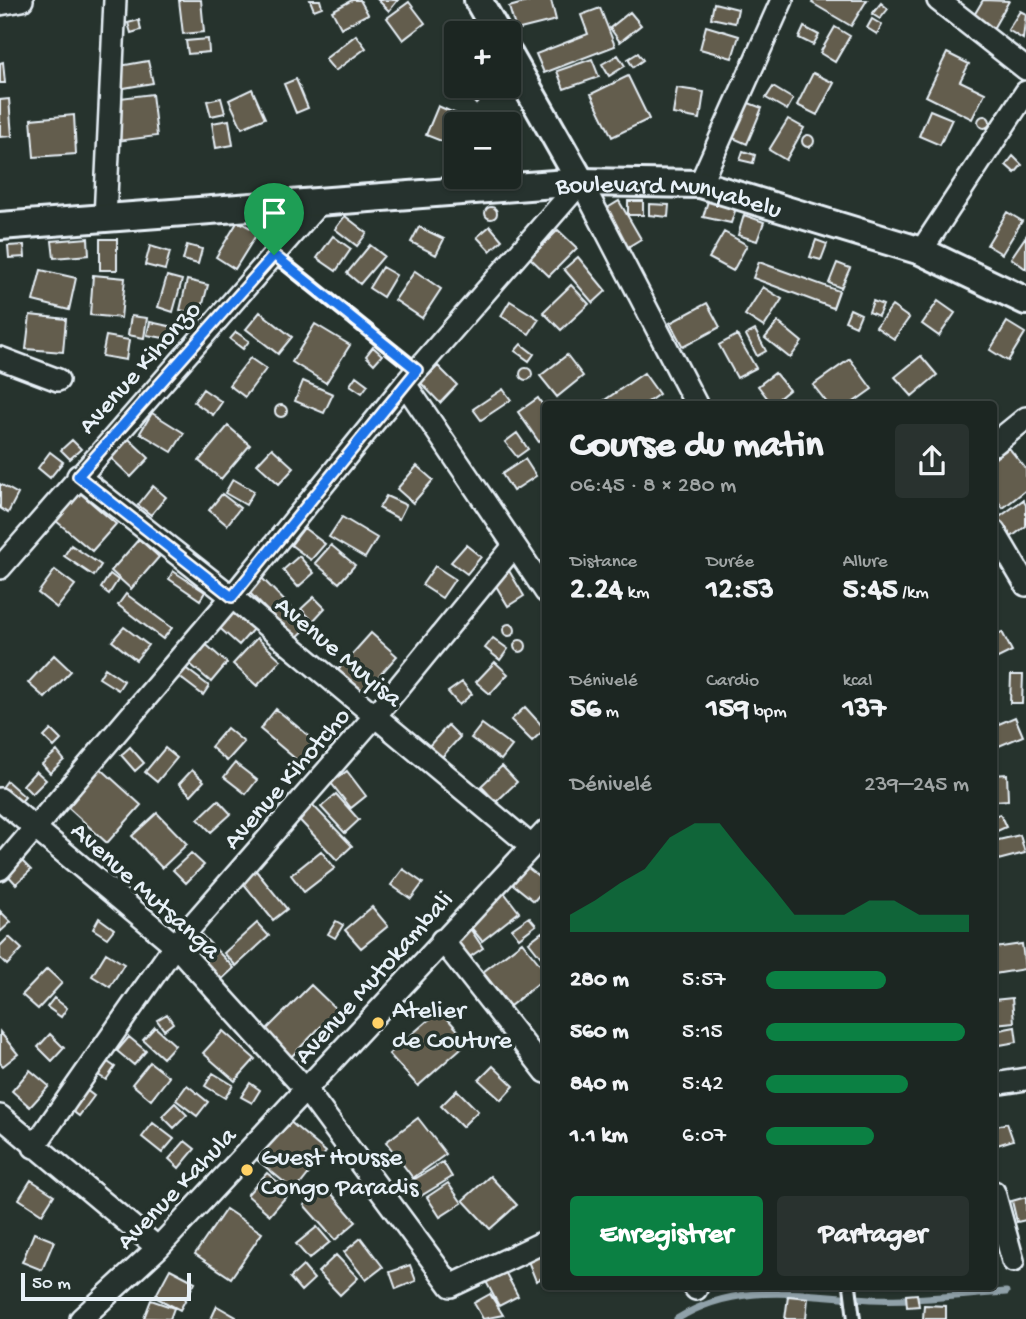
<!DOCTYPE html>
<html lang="fr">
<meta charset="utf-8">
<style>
body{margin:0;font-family:"Gochi Hand",sans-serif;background:#29322f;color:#f1f3f6;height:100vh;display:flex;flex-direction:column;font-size:26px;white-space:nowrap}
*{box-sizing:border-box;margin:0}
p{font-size:23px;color:#a0a5a5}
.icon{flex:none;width:38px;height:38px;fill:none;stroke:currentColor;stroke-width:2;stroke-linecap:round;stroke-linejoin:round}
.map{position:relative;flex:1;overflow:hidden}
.details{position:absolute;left:542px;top:401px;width:455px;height:889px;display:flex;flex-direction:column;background:#1c2622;border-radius:7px;box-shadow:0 2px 5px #0004,0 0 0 2px #3a4340}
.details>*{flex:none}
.fabs{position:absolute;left:444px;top:21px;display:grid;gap:14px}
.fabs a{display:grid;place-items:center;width:77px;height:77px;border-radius:7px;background:#1c2622;box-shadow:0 2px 5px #0004,0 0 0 2px #3a4340;font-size:35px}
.scale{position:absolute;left:21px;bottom:18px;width:170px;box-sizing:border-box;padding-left:7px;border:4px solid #e8f1f8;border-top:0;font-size:19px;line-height:24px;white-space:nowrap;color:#e8f1f8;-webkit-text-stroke:5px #26332d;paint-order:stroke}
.pin{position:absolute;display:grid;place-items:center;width:60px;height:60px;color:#fff;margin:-72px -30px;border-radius:50% 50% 50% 0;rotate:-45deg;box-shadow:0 0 7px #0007}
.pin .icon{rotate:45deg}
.round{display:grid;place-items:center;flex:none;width:74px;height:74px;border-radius:7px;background:#29322f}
.summary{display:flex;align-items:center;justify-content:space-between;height:119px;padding:0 28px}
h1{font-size:38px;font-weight:800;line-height:52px}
.figures{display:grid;grid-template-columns:repeat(3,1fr);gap:10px;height:119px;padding:7px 28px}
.figures div{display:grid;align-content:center}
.figures b{font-size:30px;font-weight:800}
.figures small{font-size:19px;font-weight:400}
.figures p{font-size:19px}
.chart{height:196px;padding:14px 28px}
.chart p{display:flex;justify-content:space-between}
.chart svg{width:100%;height:126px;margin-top:7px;fill:#0b8043;opacity:.7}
.button{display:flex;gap:14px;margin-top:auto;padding:14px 28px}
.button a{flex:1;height:80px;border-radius:7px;background:#0b8043;color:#fff;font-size:28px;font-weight:800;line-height:80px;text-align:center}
.button a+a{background:#29322f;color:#f1f3f6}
ul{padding:0 28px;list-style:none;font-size:23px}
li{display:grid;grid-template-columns:112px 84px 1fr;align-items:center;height:52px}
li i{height:18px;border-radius:9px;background:#0b8043}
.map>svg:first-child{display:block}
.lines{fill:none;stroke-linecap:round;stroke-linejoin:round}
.stream{stroke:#90a1a9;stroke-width:7}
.building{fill:#645d4d;stroke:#e8f1f8;stroke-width:2}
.service-casing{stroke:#e8f1f8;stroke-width:16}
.minor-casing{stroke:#e8f1f8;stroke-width:26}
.tertiary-casing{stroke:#e8f1f8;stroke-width:32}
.service{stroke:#26332d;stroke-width:10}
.minor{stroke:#26332d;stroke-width:21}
.tertiary{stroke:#26332d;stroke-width:26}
.route-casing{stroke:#fff;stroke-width:14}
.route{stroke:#1a73e8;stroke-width:9}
.poi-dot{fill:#ffd166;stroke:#26332d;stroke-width:2.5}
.labels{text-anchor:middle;stroke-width:7;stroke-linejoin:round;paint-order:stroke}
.street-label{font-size:26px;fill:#e8f1f8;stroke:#26332d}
.poi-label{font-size:26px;fill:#e8f1f8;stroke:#26332d;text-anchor:start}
</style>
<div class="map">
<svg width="1026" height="1319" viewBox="0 0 1026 1319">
<rect width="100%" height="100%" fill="#26332d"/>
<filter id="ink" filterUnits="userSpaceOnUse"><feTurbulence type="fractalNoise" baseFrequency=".0143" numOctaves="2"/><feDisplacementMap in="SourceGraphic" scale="14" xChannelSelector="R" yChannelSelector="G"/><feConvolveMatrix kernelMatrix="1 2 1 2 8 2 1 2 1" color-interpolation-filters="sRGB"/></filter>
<g filter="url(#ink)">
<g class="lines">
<path class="stream" d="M677,1319C738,1280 804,1296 871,1299C915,1301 962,1295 1006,1292"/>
</g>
<path class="building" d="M179,0H201L204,32L183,34Z
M310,0H320L322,7L314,10Z
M352,0H360L368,14L341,28L332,11Z
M378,0H398L389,11Z
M534,0H551L556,20L516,30L509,7Z
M814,0H867L851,26L812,3Z
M983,0L1009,1L990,34L970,22Z
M409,2L425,23L403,40L387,18Z
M714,3L738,9L735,23L711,18Z
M881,3L888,9L880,19L872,14Z
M600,8L615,46L544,73L536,54L588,34L581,15Z
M1020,11L1026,14L1023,39L1008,30Z
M630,12L641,25L620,42L610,28Z
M872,19L882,25L877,34L867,28Z
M139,20L141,30L131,33L128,23Z
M706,26L739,36L732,58L700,49Z
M804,27L819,35L813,45L799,38Z
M835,27L850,36L835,62L820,53Z
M356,35L366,48L335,71L325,59Z
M208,39L209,52L188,54L186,41Z
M638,53L643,60L633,67L628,59Z
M947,53L969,64L960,81L985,93L972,119L926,96Z
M618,55L625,66L609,76L602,64Z
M592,59L599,77L564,89L557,71Z
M148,61L153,83L118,89L114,67Z
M3,62L5,83H0V63Z
M813,73L834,83L817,115L797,105Z
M628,76L649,119L612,137L591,94Z
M296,79L308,108L296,113L284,84Z
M459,86H495L476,104Z
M773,87L793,99L787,110L766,98Z
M677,88L704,92L700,119L673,114Z
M252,89L265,118L242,128L229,100Z
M152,94L157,136L117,141L112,99Z
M221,98L225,113L211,116L207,101Z
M9,99L12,136L0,137V100Z
M741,100L762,108L747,144L726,135Z
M438,106L461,116L449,144L426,135Z
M930,110L952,119L940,145L919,136Z
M74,115L76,154L34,157L31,119Z
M978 122a6 6 0 1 1 12 0a6 6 0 1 1-12 0Z
M788,119L804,128L786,160L769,150Z
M229,120L233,145L216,148L212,123Z
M802 141a6 6 0 1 1 12 0a6 6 0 1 1-12 0Z
M743,151L755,155L753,163L740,160Z
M1013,156L1022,165L1015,173L1006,165Z
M619,201L641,239L626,248L604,210Z
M628,201H643V215H628Z
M708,201L736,208L731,223L703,217Z
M649,204L669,205L668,217L649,215Z
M485 213a6 6 0 1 1 12 0a6 6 0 1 1-12 0Z
M1007,212L1022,221L1002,254L987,245Z
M744,215L764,222L757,241L738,235Z
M345,216L367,233L357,246L335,229Z
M238,221L258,232L235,269L216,257Z
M490,226L502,240L490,251L477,237Z
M419,227L444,239L436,255L411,242Z
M558,230L577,248L549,276L530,258Z
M724,232L747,245L733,271L709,258Z
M333,236L351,249L336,271L317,258Z
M1026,236V269L1011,258Z
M88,238L89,255L54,258L52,241Z
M100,239H117V270H100Z
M816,240L827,244L821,260L810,257Z
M24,245L25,257L9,258L8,246Z
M187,245L202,249L198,264L183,260Z
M370,245L384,256L360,284L347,273Z
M150,246L170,252L165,270L145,265Z
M578,257L606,291L593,303L564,269Z
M759,262L839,291L833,308L753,278Z
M837,263L850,268L841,288L829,283Z
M382,267L396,275L383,297L369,288Z
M41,270L76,278L69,310L33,301Z
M415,271L441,289L422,318L395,300Z
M93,275L125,278L121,318L90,315Z
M167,276L182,280L173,312L158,307Z
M187,280L208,285L200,315L180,310Z
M571,285L589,304L561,330L543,312Z
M763,287L782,299L764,327L745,315Z
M510,301L539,319L529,334L501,316Z
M873,301L883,305L878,316L869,312Z
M938,301L955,313L939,336L922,324Z
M707,303L720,327L683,347L670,323Z
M892,306L909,318L894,339L876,327Z
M850,309L861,314L856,326L845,321Z
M260,312L292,337L278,354L246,329Z
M30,315L66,319L63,352L26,349Z
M131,316L147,318L144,338L128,335Z
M150,322L178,328L175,340L147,335Z
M778,322L802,342L790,358L765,338Z
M1007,322L1025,333L1008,361L990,350Z
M315,324L350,345L326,383L292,362Z
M755,330L766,351L757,356L746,335Z
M236,332L249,341L243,349L230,339Z
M737,335L756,368L737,378L719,345Z
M106,336L129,340L126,360L102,356Z
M521,344L534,354L529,361L515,351Z
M373,347L382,355L374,364L366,356Z
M567,355L583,376L557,397L540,376Z
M921,356L937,375L912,396L895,377Z
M250,358L266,369L245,397L229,385Z
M850,359L872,389L851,404H828L813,385Z
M438,366L457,385L440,403L421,383Z
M520 374a6 6 0 1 1 12 0a6 6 0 1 1-12 0Z
M644,373L659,394L645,404H599Z
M775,373L789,390L772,404L758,386Z
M356,376L368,385L362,393L350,385Z
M303,381L333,394L324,413L295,401Z
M203,389L222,402L213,415L194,402Z
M503,389L511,400L481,420L473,409Z
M538,398L546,410V437L539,442L518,412Z
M275 411a6 6 0 1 1 12 0a6 6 0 1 1-12 0Z
M152,413L184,433L172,452L140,433Z
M228,426L250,445L221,479L199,461Z
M517,433L528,449L517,457L505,442Z
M129,439L149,458L131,477L111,458Z
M72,440L81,449L70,459L61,450Z
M272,448L294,468L279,484L257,464Z
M1009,448L1026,469V490L1003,508L994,496V459Z
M50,452L63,462L50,478L38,468Z
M525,459L536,476L513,491L502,474Z
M417,466L433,480L413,503L397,489Z
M233,479L254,491L246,505L225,493Z
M0,484L18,494L8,513L0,508Z
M153,486L166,497L151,515L138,505Z
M80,493L116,524L92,551L56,521Z
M222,494L240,508L227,525L209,510Z
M386,496L406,505L399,519L379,508Z
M1023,500L1026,505V526L1006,541L994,521Z
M342,517L377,538L365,558L329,537Z
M304,528L325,544L311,560L291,545Z
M139,539L159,557L131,589L111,571Z
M71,545L101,565L94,576L64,556Z
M331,545L355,565L339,583L315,563Z
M466,545L481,557L467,574L451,562Z
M299,556L314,573L298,587L283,570Z
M435,566L455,579L442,598L422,585Z
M508,569L524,596L508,606L492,579Z
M55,570L75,585L57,608L38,593Z
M173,571L205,592L200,600L169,579Z
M110,574L118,580L109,594L101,588Z
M258,574L309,626L295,639L244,587Z
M126,594L172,628L163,639L118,605Z
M314,597L325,608L313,621L301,609Z
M230,607L254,628L239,645L215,624Z
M503 630a6 6 0 1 1 12 0a6 6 0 1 1-12 0Z
M124,627L148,645L136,660L112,641Z
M1002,632L1012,651L994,660V636Z
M371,633L397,656L362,695L336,672Z
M257,638L281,660L257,686L233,664Z
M493,638L508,649L500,660L485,648Z
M514 646a6 6 0 1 1 12 0a6 6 0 1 1-12 0Z
M201,640L227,663L211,682L184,659Z
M54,655L71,671L45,698L28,683Z
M495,662L508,674L490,694L476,682Z
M184,667L209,686L203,695L178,676Z
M105,668L124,681L118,690L99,678Z
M1011,675H1023L1022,703H1010Z
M462,682L472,694L459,705L448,692Z
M525,707L545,729L532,741L511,720Z
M276,709L315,741L298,761L260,729Z
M1015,717L1023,736L994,748V726Z
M482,724L512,746L501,760L471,738Z
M448,725L460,737L441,758L428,747Z
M227,728L244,742L227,761L211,747Z
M51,730L61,740L54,747L44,737Z
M130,747L144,763L135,771L121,755Z
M165,748L177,758L157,782L145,772Z
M57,751L64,760L50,773L42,764Z
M235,763L257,780L246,794L224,777Z
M98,766L141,805L107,843L64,804Z
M502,766L517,782L496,802L481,786Z
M192,770L204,781L191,795L179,784Z
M36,771L46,780L32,794L23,785Z
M347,771L366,796L351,808L331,783Z
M1007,774L1008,800L994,801V775Z
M7,781L25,797L19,804L1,789Z
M336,794L359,820L345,833L321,807Z
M307,799L352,846L337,860L292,812Z
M218,800L231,814L211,832L198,819Z
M157,813L187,844L162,868L132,836Z
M1000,814L1006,827L995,832L994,816Z
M1020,835L1025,853L998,860L994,841Z
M321,851L335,868L304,892L291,875Z
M191,853L204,865L186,883L173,870Z
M21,860L31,870L16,884L6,873Z
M249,862L287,909L273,920L235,873Z
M523,864L546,882V887L534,901L509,881Z
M403,869L423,883L411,899L391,885Z
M503,891L519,912L482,941L465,920Z
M372,907L388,926L361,948L345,930Z
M0,911L11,922L0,932Z
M529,917L536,925L519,938L512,929Z
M99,918L114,929L107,938L93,929Z
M336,921L343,925L335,938L328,934Z
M189,922L234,968L220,981L175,935Z
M257,923L269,936L236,966L224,953Z
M467,924L483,948L462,962L446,938Z
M542,932L546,937L544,961L529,942Z
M9,937L22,949L7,965L0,958V946Z
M522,942L546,972V977L510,1006L483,972Z
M1022,944L1025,969L994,974V948Z
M106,953L124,964L110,987L92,976Z
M47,969L62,983L38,1009L22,995Z
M311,985L337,1010L291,1057L265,1031Z
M54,998L67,1008L61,1017L47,1007Z
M1012,998L1014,1022L994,1024V1000Z
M440,1010L468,1042L418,1086L389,1054Z
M167,1014L173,1023L164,1030L157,1020Z
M155,1027L175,1045L163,1058L143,1040Z
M1015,1027L1017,1042L994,1046V1031Z
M223,1031L255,1059L235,1081L203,1053Z
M0,1032L18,1054L3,1066L0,1063Z
M50,1034L64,1048L52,1061L38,1047Z
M129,1037L146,1051L134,1065L117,1051Z
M96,1054L115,1067L106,1080L87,1068Z
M150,1062L169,1077L151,1100L132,1084Z
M493,1066L514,1086L501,1100L479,1080Z
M30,1070L49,1086L30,1107L12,1091Z
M213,1073L233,1085L225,1098L205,1086Z
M77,1083L94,1096L79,1116L62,1103Z
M250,1083L260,1090L252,1103L241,1097Z
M187,1085L208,1102L197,1116L176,1100Z
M457,1090L478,1111L462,1127L441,1106Z
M175,1103L187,1115L174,1128L162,1116Z
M418,1118L446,1154L413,1178L386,1142Z
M288,1120L326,1152L295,1191L256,1159Z
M153,1123L174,1139L162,1153L142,1137Z
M1007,1123L1013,1140L994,1146V1127Z
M185,1141L195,1149L179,1168L169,1159Z
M443,1162L452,1177L419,1197L410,1182Z
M267,1173L290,1192L270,1215L247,1195Z
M490,1176L517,1205L490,1229L463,1200Z
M31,1180L54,1195L42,1214L19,1199Z
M448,1183L462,1203L440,1217L427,1197Z
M325,1186L356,1222L335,1240L304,1205Z
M1026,1197V1220L1017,1222L1012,1201Z
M226,1209L262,1233L231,1278L195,1254Z
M317,1227L330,1242L309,1259L296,1244Z
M34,1233L54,1241L42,1270L22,1262Z
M361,1238L383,1267L366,1280L344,1252Z
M544,1248L546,1276L536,1281L526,1256Z
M336,1255L358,1278L340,1295L318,1272Z
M501,1264L518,1296L499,1306L482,1274Z
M410,1265L416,1281L396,1289L390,1272Z
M303,1266L314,1279L301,1291L290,1278Z
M170,1269L195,1282L180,1310L155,1297Z
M490,1294L503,1315L483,1319L474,1303Z
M917,1294L919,1306L907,1307L906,1295Z
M788,1296L808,1298L806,1319H785Z
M151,1300L174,1308L170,1319L144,1318Z
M924,1305L946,1306V1319H923Z
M217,1306L236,1317L235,1319H211Z"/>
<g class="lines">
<defs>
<path id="service" d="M274,255L417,370
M850,1286L854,1319"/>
<path id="minor" d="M938,0L1026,69
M0,4L22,0
M700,184L782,0
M105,219L115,0
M921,251L1026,92
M0,358L58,380
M405,384L546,592
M994,444L1026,418
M78,476L232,597L530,845
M994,531L1026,585
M0,568L320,202
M0,799L175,945L306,1090L451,1286L546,1241
M0,869L232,597L405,384L581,182L696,404
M442,940L546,1072
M994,1084L1026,1079
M0,1116L158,1248
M34,1147L175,945L375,716L514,546
M994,1192L1013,1261
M694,1286L696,1289
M81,1319L158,1248L546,831"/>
<g id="tertiary">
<path d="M478,0L497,33"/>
<path d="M509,55L581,182"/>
<path id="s1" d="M0,226L581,182L700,184L921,251L1026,301"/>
</g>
</defs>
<use href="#service" class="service-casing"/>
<use href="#minor" class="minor-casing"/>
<use href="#tertiary" class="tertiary-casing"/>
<use href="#service" class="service"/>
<use href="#minor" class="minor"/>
<use href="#tertiary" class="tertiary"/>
</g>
</g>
<g class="lines" filter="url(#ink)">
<defs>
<path id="route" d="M274,255L417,370L232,597L78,476Z"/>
</defs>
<use href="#route" class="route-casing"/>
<use href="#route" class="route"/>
</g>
<g class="poi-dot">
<circle cx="378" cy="1023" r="7"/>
<circle cx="247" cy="1170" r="7"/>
</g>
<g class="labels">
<g class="street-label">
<text dy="9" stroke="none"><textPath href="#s1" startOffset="672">Boulevard Munyabelu</textPath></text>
<text transform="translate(138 366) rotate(-48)" y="9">Avenue Kihonzo</text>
<text transform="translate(340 650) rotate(40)" y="9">Avenue Muyisa</text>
<text transform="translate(285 777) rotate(-49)" y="9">Avenue Kihotcho</text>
<text transform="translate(147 889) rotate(42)" y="9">Avenue Mutsanga</text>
<text transform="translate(372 976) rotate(-48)" y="9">Avenue Mutokambali</text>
<text transform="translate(175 1187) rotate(-46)" y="9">Avenue Kahula</text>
</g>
<g class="poi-label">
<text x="392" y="1017">Atelier<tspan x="392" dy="30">de Couture</tspan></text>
<text x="261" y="1164">Guest Housse<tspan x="261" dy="30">Congo Paradis</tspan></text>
</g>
</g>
</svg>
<div class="fabs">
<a>+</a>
<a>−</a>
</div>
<div class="scale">50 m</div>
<div class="pin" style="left:274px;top:255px;background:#1e9e55"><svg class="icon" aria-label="arrive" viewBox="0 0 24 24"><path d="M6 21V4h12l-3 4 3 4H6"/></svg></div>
<section class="details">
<div class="summary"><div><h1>Course du matin</h1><p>06:45 · 8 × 280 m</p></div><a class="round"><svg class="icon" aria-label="share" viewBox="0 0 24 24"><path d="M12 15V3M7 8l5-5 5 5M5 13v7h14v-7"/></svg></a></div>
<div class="figures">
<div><p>Distance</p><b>2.24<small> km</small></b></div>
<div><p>Durée</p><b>12:53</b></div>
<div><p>Allure</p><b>5:45<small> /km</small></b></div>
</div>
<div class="figures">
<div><p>Dénivelé</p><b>56<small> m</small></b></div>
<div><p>Cardio</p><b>159<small> bpm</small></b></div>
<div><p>kcal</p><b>137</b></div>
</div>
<div class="chart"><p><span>Dénivelé</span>239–245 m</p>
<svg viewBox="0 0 160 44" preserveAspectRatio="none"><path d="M0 44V38L10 33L20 27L30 22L40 11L50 6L60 6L70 17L80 27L90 38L100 38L110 38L120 33L130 33L140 38L150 38L160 38V44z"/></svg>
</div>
<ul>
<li><b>280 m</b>5:57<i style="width:59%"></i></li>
<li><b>560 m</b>5:15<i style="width:98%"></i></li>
<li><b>840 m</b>5:42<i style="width:70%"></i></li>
<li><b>1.1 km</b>6:07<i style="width:53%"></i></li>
</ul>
<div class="button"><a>Enregistrer</a><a>Partager</a></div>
</section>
</div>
